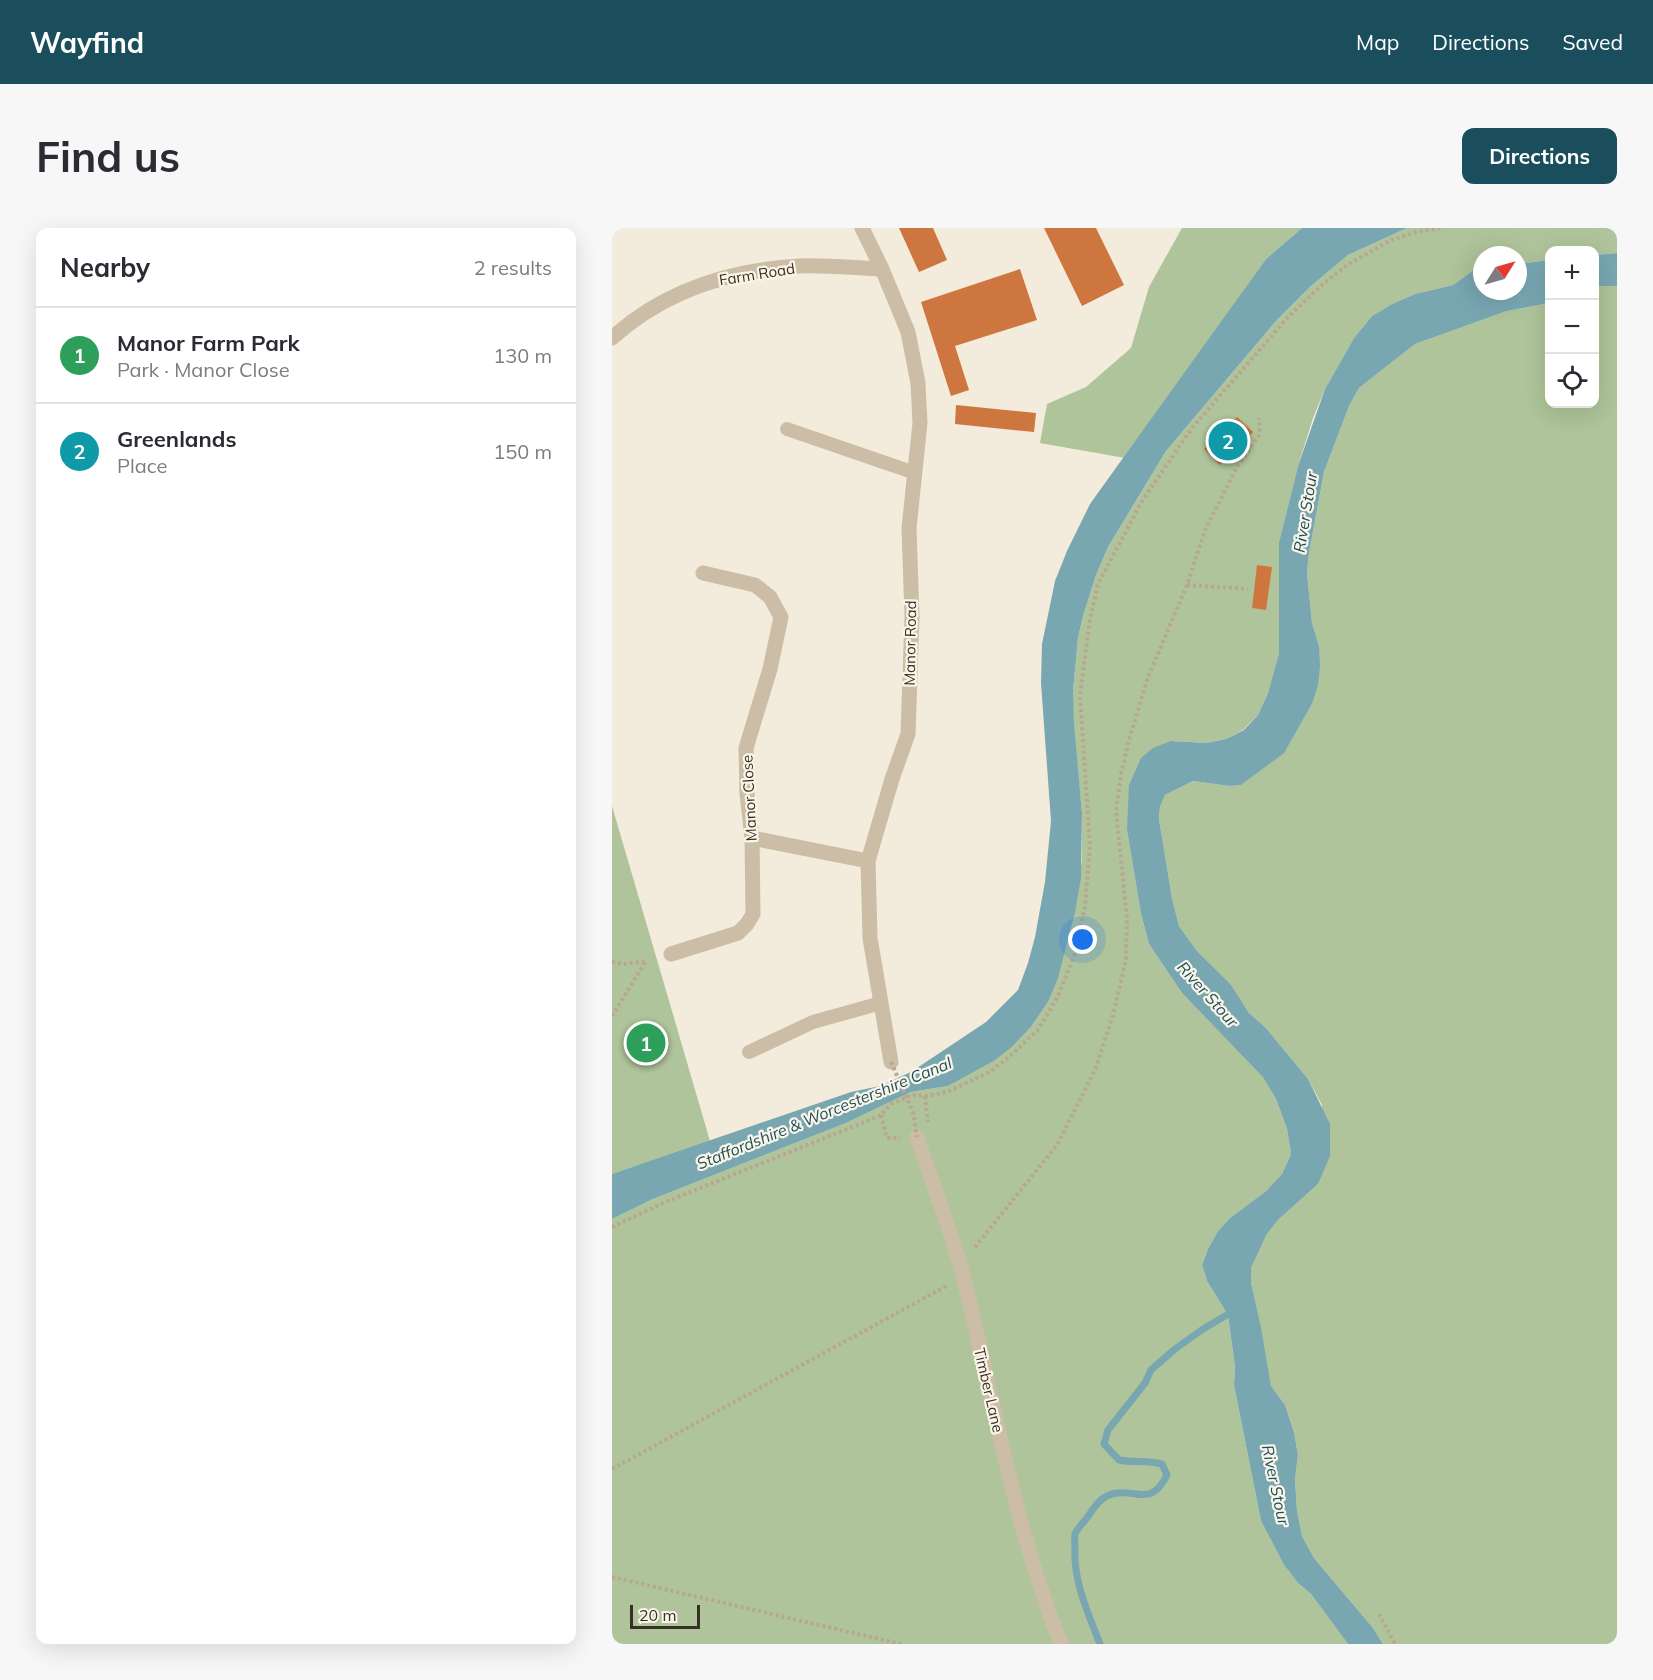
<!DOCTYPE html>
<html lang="en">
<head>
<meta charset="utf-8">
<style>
  :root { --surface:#fff; --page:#f7f7f7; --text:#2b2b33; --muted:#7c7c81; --line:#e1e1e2; --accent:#1a4e5c }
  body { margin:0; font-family:Mulish,sans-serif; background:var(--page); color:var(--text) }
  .controls { position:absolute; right:18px; top:18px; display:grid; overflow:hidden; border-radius:12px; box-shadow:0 6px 24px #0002 }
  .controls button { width:54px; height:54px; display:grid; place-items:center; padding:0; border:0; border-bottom:2px solid var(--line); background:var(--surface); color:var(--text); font:30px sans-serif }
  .compass { position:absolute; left:861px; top:18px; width:54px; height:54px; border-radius:50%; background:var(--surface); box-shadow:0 6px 24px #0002; rotate:53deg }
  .scale { position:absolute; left:18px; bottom:15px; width:70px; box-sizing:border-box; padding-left:6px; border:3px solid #382f27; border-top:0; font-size:16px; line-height:21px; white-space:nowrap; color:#382f27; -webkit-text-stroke:4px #fbf5e8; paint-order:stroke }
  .you { position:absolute; left:471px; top:712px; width:21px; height:21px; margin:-15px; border:4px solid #fff; border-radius:50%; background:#1a73e8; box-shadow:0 0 0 9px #1a73e833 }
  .badge { display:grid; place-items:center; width:39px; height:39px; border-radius:50%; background:var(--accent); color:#fff; font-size:20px; font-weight:700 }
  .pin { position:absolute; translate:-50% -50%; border:3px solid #fff; box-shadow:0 2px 6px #0006 }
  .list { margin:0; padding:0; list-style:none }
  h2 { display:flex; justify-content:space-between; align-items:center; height:78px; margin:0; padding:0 24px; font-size:26px }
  h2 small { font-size:20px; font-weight:400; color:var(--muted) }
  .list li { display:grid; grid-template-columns:39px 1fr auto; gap:18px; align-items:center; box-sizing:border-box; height:96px; padding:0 24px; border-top:2px solid var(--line) }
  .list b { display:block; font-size:22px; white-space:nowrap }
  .list p { margin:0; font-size:20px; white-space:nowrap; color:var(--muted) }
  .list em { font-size:20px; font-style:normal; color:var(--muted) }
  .icon { flex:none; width:33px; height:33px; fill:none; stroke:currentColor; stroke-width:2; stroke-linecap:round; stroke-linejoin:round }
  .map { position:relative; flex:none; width:1005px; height:1416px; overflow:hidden; border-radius:12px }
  header { display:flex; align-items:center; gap:36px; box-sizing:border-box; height:84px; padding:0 30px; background:var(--accent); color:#fff }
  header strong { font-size:28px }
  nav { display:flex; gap:33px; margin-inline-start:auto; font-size:21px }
  .intro { display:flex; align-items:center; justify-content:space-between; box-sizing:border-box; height:144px; padding:0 36px }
  h1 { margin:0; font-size:42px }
  .button { padding:15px 27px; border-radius:12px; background:var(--accent); color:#fff; font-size:21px; font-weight:700 }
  main { display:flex; gap:36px; padding:0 36px }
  aside { flex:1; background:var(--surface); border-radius:12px; box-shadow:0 6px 24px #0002 }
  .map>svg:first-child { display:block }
  .green { fill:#afc49a }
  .water { fill:#78a7b2 }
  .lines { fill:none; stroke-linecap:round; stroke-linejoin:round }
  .stream { stroke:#78a7b2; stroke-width:7 }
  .building { fill:#ce763f }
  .path { stroke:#b8a790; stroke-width:4; stroke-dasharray:3 3; stroke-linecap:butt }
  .lane { stroke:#ccbda6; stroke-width:14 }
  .street { stroke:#ccbda6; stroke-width:15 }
  .path-bridge { stroke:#b8a790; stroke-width:4; stroke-dasharray:3 3; stroke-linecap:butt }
  .labels { text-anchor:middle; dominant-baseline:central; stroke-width:4.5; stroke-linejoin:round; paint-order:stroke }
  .street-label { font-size:15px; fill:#382f27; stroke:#fbf5e8 }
  .water-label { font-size:16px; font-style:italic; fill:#1a4e5c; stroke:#fbf5e8 }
</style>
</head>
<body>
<header>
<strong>Wayfind</strong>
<nav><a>Map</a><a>Directions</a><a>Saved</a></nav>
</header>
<div class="intro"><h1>Find us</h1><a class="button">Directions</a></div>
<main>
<aside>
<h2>Nearby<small>2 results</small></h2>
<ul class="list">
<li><span class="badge" style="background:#2e9e5b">1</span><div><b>Manor Farm Park</b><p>Park · Manor Close</p></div><em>130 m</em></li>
<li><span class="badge" style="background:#0f9aa8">2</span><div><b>Greenlands</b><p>Place</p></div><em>150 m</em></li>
</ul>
</aside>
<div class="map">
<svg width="1005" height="1416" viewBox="0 0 1005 1416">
  <rect width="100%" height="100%" fill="#f3ebdb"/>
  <g class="green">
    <polygon points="570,0 690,0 654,31 513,230 428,215 435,176 474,159 519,120 537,59"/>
    <polygon points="795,0 1005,0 1005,25 983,27 982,22 938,22 937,32 906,36 906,27 870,27 870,40 863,41 841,57 803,66 780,76 760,88 742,110 713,161 701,190 686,238 667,314 667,425 656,465 646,487 631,502 614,511 594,515 559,513 515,602 529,686 537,716 570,765 651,848 664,871 675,901 679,926 670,946 654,963 618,990 606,1003 596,1021 590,1037 595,1053 616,1087 623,1139 622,1157 649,1293 672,1337 686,1355 699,1366 736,1416 0,1416 0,991 41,971 234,895 299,864 336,858 401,818 419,799 436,774 470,633 470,585 461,496 461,463 466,410 471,388 484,347 496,319 554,223 664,93 699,58 736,27"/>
    <polygon points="996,57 1005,58 1005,1416 771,1416 761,1400 702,1330 690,1308 685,1283 683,1251 686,1227 682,1204 673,1177 659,1158 639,1055 639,1040 655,1006 666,992 706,956 710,877 696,851 681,833 653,799 637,785 619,758 585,723 567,698 560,670 547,591 548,579 553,567 581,553 619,558 629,557 672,524 700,476 707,418 700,395 695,345 697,325 712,244 737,178 747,160 803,116 895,83 937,75 938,176 982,176 983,58"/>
    <polygon points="0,578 98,913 0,946"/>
  </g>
  <g class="water">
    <polygon points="690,0 795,0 736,27 699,58 664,93 554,223 496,319 484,347 471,388 466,410 461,463 462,496 470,585 469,650 463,684 446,750 436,774 419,799 401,818 383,832 336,858 299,864 234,895 41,971 0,991 0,946 239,864 268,858 299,844 374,794 406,762 416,735 423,709 433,654 439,593 429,455 430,416 443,353 455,323 478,276 654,31"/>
    <polygon points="1005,25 1005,58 983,58 983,27"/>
    <polygon points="937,32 937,75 895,83 803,116 747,160 737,178 712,244 697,325 695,345 700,395 707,418 708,438 706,457 700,476 672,525 629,557 618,558 581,553 553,567 548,579 547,591 560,670 567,698 585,723 619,757 637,785 653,799 696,851 718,896 718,928 706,956 666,992 655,1006 639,1040 639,1055 649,1100 659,1158 673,1177 682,1204 686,1227 683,1251 685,1283 690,1308 702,1330 761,1400 771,1416 736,1416 699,1366 686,1355 672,1337 649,1293 622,1157 623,1139 616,1087 595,1053 590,1037 596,1021 606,1003 618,990 654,963 670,946 679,926 675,901 664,871 651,849 570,765 537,716 529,686 515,602 517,557 529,530 541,520 559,513 594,515 614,511 632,502 646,487 656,465 667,425 667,314 686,238 713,161 742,110 760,88 780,76 803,66 841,57 863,41 870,40 870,63 906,63 906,36"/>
  </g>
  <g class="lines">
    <path class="stream" d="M488 1416C476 1385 461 1353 463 1319 463 1315 462 1309 463 1306 466 1299 473 1293 477 1287 483 1278 489 1269 500 1266 524 1259 538 1281 555 1247L550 1236C535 1232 522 1235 507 1232L492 1216 496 1202 533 1155 539 1142 563 1121 591 1101 623 1082"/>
  </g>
  <g class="building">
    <polygon points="287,0 321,0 335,32 307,44"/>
    <polygon points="432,0 484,0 512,57 470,78"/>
    <polygon points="408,41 425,92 343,118 357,162 339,168 309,74"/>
    <polygon points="344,177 424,185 422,204 343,196"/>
    <polygon points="625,189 641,204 608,237 592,221"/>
    <polygon points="645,337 660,339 654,382 640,380"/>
  </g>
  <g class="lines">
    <g class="path">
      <polyline points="575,357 636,361"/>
      <polyline points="0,734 12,736 35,733"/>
      <polyline points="0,788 34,733"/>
      <polyline points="313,868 316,894"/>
      <polyline points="269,887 275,910 288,910"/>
      <polyline points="0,999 51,975 245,897 269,887 279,876 300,867 313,868 335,864 378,844 397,829 425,803 445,770 463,726 473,678 478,618 468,467 478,391 486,356 530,273 580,200 676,89 712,55 737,36 779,12 804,4 830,0"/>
      <polyline points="363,1019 445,917 483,842 501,787 514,732 515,691 504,582 509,546 517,512 536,449 575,357 593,302 625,239 648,206 647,190"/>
      <polyline points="0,1241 336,1057"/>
      <polyline points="0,1349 289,1416"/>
      <polyline points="767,1386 783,1416"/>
    </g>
    <g class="lane">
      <polyline points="175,201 303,245"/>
      <polyline points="137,824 201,794 269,775"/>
    </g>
    <g class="street">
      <polyline points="250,0 270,41 296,104 306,155 308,195 297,300 300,389 296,506 280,551 256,633 258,710 279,834"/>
      <path d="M0 110C53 62 118 42 188 38 215 37 243 40 270 41"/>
      <polyline points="140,610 256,633"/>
      <polyline points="59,726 126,705 135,696 141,686 140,610 135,566 134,520 158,441 169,389 158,369 143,357 91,345"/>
      <path d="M305 909C320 956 340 1003 352 1051 382 1173 402 1299 449 1416"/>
    </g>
    <polyline class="path-bridge" points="279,834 301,884 305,909"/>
  </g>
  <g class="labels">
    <g class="street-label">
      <text transform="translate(145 46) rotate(-9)">Farm Road</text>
      <text transform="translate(298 415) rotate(-89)">Manor Road</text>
      <text transform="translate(137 570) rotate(-93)">Manor Close</text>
      <text transform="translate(377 1162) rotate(77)">Timber Lane</text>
    </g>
    <g class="water-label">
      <text transform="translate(693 284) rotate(-81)">River Stour</text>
      <text transform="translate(596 766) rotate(48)">River Stour</text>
      <text transform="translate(212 885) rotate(-22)">Staffordshire &amp; Worcestershire Canal</text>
      <text transform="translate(664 1257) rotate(78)">River Stour</text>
    </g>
  </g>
</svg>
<div class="controls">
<button>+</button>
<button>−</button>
<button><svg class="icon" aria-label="locate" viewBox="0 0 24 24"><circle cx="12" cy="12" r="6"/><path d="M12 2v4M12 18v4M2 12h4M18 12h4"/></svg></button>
</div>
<svg class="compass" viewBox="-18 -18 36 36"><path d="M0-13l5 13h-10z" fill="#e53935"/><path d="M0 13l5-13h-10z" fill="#7c7c81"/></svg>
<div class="scale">20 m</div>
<div class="you"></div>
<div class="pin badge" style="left:34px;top:815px;background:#2e9e5b">1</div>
<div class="pin badge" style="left:616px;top:213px;background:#0f9aa8">2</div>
</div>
</main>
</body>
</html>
